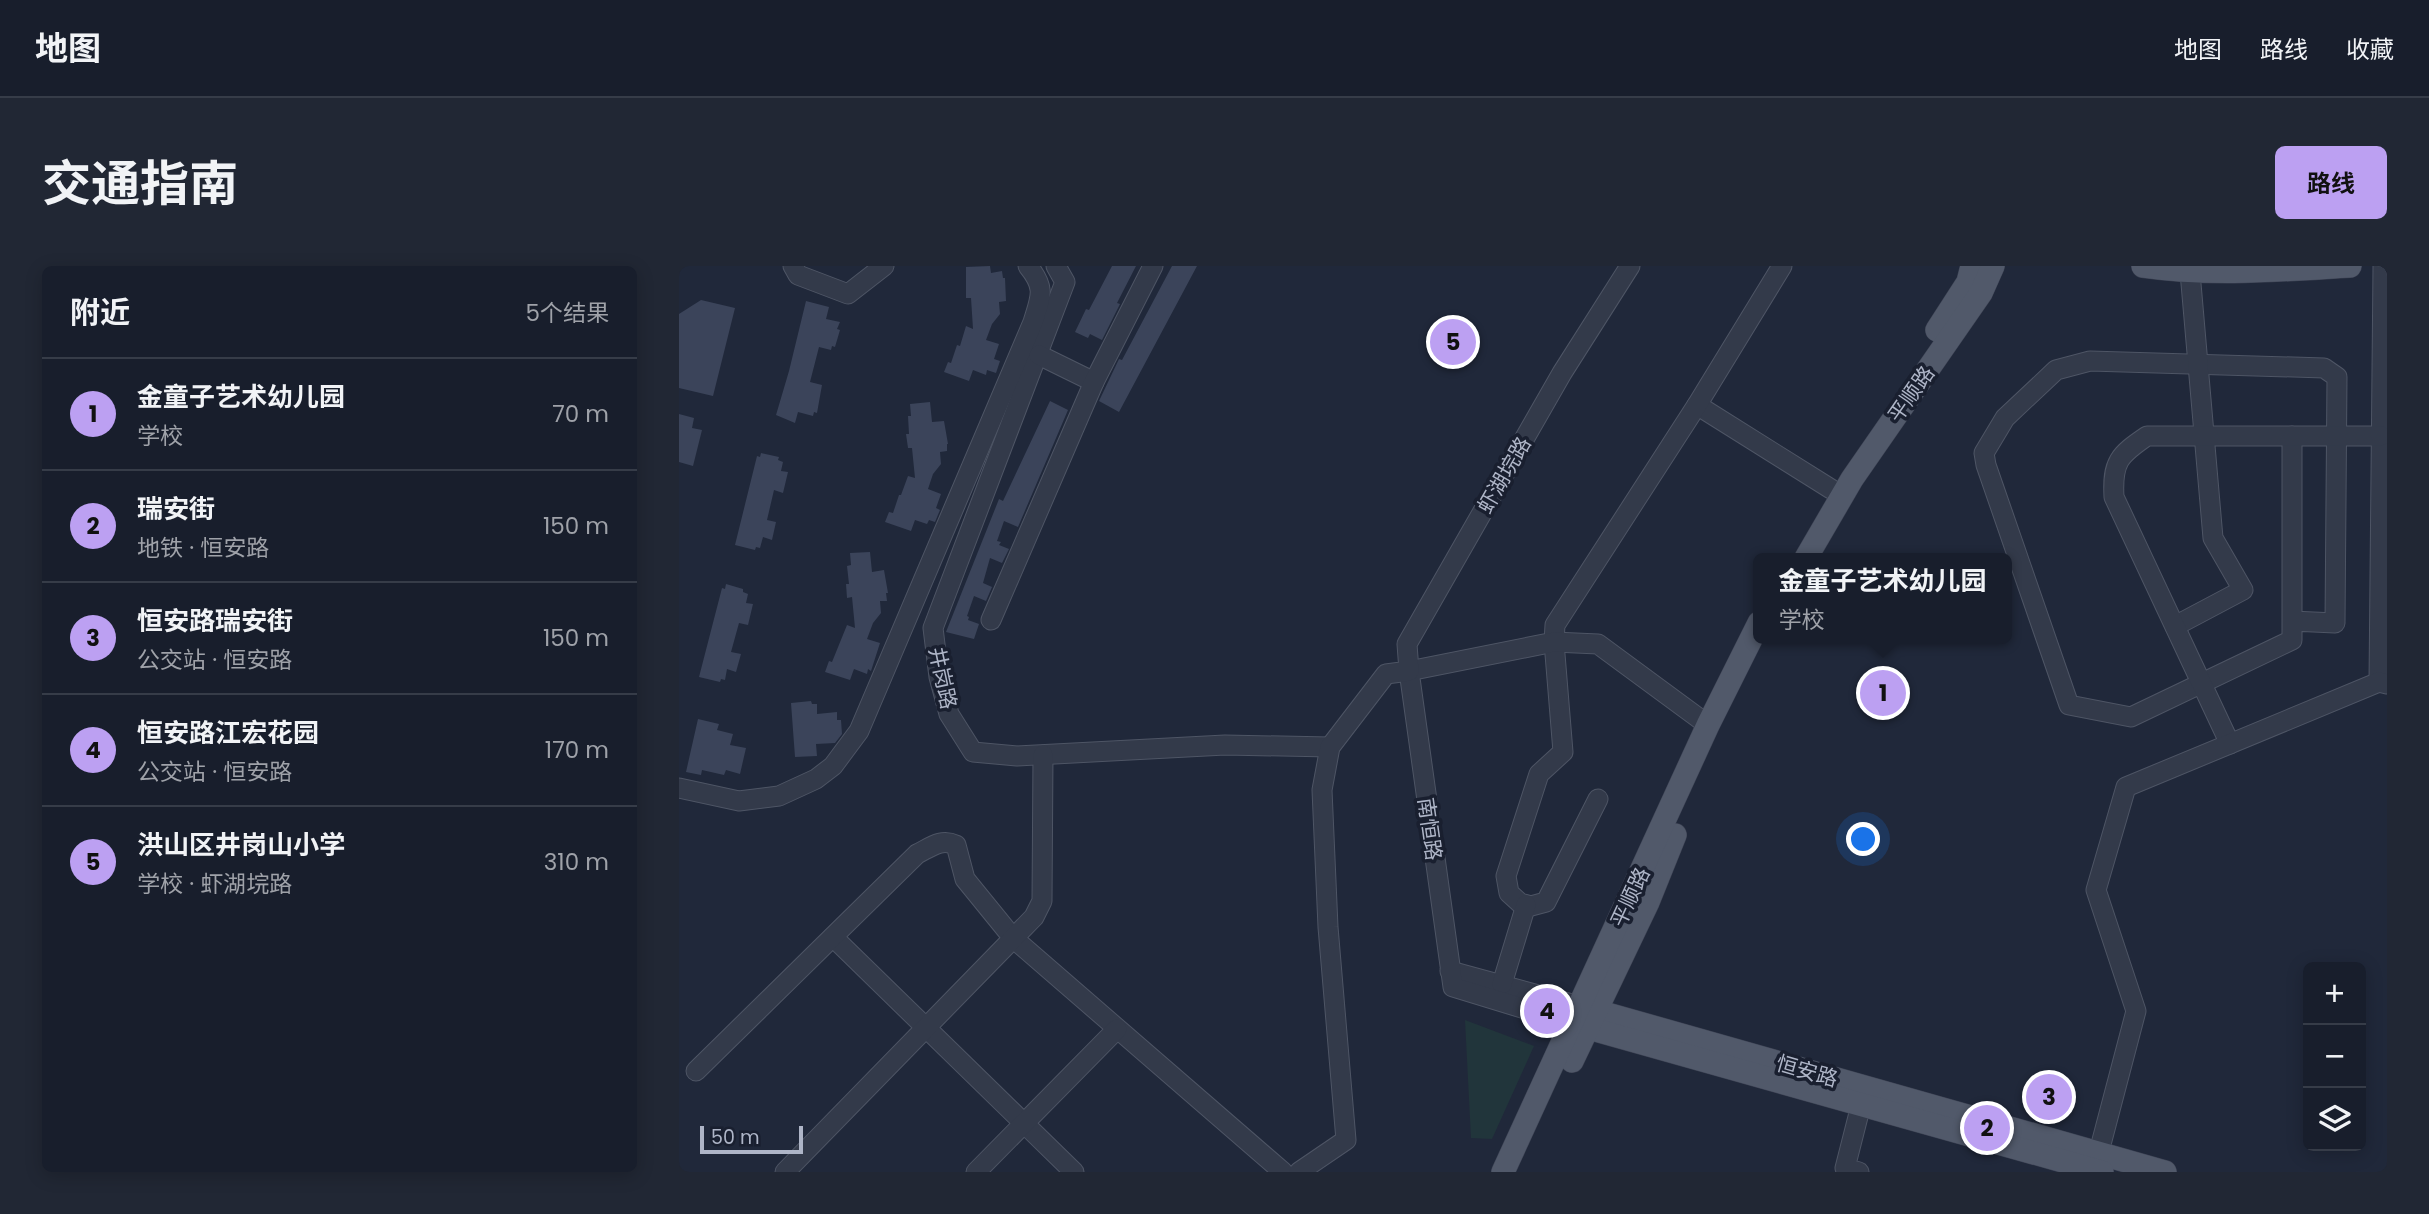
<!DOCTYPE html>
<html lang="zh">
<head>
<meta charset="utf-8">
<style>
  :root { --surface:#181e2c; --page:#212734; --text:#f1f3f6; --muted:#9fa2a9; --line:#363c48; --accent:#bca0f2 }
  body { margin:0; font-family:Poppins,"Noto Sans SC",sans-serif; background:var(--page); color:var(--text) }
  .controls { position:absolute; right:21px; bottom:21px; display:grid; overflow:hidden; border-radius:10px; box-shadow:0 4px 18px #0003 }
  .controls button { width:63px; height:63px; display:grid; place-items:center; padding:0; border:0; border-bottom:2px solid var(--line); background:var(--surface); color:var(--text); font:35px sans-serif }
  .scale { position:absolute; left:21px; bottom:18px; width:103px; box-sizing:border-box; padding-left:7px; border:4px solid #aeb5c7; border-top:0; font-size:19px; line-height:24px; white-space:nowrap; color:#aeb5c7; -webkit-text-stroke:5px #191f2f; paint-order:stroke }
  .you { position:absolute; left:1185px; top:574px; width:24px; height:24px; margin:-18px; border:5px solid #fff; border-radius:50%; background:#1a73e8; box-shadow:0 0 0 10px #1a73e833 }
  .badge { display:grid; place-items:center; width:46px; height:46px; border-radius:50%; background:var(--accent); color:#111; font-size:23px; font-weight:700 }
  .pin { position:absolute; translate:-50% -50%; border:4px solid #fff; box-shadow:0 2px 7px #0006 }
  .popup { position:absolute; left:1074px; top:287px; width:259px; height:91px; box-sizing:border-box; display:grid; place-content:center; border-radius:10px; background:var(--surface); filter:drop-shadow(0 2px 5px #0005); font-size:23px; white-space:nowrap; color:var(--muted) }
  .popup b { font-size:26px; color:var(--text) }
  .popup::after { content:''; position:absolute; left:50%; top:100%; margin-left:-14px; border:14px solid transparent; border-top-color:var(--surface) }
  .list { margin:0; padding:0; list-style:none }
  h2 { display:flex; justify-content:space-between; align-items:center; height:91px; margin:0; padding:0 28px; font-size:30px }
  h2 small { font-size:23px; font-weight:400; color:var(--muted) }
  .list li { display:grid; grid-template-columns:46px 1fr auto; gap:21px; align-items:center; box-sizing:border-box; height:112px; padding:0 28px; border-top:2px solid var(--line) }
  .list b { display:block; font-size:26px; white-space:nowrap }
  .list p { margin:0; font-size:23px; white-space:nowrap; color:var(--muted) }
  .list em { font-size:23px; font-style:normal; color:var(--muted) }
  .icon { flex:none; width:38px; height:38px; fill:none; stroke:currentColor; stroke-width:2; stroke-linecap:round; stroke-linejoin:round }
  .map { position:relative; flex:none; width:1708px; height:906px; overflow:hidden; border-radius:10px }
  header { display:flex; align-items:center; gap:42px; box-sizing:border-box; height:98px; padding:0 35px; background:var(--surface); border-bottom:2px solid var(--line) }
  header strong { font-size:33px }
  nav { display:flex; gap:38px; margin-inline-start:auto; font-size:24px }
  .intro { display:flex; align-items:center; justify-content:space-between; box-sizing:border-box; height:168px; padding:0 42px }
  h1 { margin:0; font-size:49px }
  .button { padding:18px 32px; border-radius:10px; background:var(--accent); color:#111; font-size:24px; font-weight:700 }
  main { display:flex; gap:42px; padding:0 42px }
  aside { flex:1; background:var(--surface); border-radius:10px; box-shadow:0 4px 18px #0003 }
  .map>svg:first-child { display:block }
  .green { fill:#21353b }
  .building { fill:#3b445a }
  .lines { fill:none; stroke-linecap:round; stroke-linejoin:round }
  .minor-casing { stroke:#4e5565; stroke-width:21 }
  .major-casing { stroke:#3d4354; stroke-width:24 }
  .minor { stroke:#333a4a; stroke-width:19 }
  .major { stroke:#51596a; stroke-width:23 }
  .labels { text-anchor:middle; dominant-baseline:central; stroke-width:7; stroke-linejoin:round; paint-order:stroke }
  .street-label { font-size:21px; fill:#aeb5c7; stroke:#191f2f }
</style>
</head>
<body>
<header>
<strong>地图</strong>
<nav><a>地图</a><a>路线</a><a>收藏</a></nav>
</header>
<div class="intro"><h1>交通指南</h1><a class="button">路线</a></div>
<main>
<aside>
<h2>附近<small>5个结果</small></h2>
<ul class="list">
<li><span class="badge">1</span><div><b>金童子艺术幼儿园</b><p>学校</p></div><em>70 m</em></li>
<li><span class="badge">2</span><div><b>瑞安街</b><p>地铁 · 恒安路</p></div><em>150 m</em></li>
<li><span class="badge">3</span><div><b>恒安路瑞安街</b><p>公交站 · 恒安路</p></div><em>150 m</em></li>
<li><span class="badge">4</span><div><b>恒安路江宏花园</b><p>公交站 · 恒安路</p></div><em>170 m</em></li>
<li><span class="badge">5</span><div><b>洪山区井岗山小学</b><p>学校 · 虾湖垸路</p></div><em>310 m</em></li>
</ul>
</aside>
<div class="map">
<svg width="1708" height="906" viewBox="0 0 1708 906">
  <rect width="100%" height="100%" fill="#20283a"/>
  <polygon class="green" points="786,754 855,780 813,873 792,872"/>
  <g class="building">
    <polygon points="311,0 312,7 323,5 324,12 326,12 327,35 320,36 321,48 313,58 307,74 320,78 315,93 321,95 317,107 308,104 307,109 294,104 290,115 265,106 269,96 272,97 278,79 281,80 287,60 294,63 292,32 287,32 287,1"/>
    <polygon points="433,0 457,0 438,37 441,38 423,74 411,68 409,72 396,66 407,43 410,44"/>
    <polygon points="493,0 518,0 440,146 420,135 440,93 443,94"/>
    <polygon points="22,34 56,42 34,130 0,122 0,48"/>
    <polygon points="127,35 150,41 147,53 161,56 158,63 161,64 156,81 153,80 152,84 140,81 131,116 143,119 138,147 135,146 134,150 119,146 116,157 97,149 110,105"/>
    <polygon points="371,135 389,144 339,261 325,255 318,275 322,276 320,279 330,283 323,297 311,292 304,317 313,321 307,335 295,330 288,350 290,351 289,354 300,358 295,373 267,366 320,233 324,235"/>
    <polygon points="251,136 253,156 265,155 269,178 268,178 268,185 261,186 262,198 254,208 249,223 262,228 257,242 261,244 256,256 250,254 248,258 236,254 232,265 206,256 210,246 214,247 220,229 222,229 229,210 236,212 233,182 229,182 227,168 230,168 229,150 232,150 231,138"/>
    <polygon points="0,148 15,152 13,162 23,164 14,200 0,196"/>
    <polygon points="82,187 100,191 99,194 104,196 102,205 109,206 104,227 95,224 88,254 97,256 93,274 84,271 81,282 77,281 76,284 56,279 78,190 81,191"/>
    <polygon points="191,286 193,306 205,304 209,327 207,327 208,335 201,335 202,347 194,357 188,373 201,377 192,405 189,403 188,408 175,403 171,414 146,406 150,395 153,396 168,359 176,362 173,331 168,332 167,318 170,318 168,300 172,299 171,287"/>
    <polygon points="47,318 64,323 64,326 69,328 67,337 74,338 69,359 60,357 52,386 62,388 57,406 48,403 46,414 42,413 41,416 20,411 43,322 46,323"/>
    <polygon points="132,435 133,438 138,438 138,448 158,446 158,454 162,454 163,468 156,477 137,478 138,490 116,491 112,437"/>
    <polygon points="19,453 40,458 38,464 54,468 51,479 67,482 61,508 47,504 45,509 23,504 22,509 7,506"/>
  </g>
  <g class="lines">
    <defs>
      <g id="minor">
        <polyline points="114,0 119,9 169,28 205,0"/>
        <polyline points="377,0 386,16 254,362 260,411 270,448 294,486 338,490 546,479 651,481"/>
        <polyline points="360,89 415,116"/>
        <polyline points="1018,139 1152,223"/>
        <polyline points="312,354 415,116 474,0"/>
        <polyline points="1613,355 1656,357 1658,111 1645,102 1411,95 1377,104 1326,152 1305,187 1307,199 1390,439 1452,451 1613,374 1613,170"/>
        <polyline points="1496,360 1564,324 1534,272 1511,6"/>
        <polyline points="1700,416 1704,0"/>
        <path d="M1551 478 1435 231C1433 196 1440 189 1468 170H1702"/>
        <path d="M0 522 60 535 100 530 137 513 154 500 180 465 354 56C362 30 367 22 349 0"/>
        <polyline points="919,533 867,636 852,640 841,637 830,627 827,610 860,508 884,486 875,376 876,359 1018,139 1103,0"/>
        <polyline points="154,671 395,906"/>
        <polyline points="771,705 900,740"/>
        <polyline points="823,718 847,639"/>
        <polyline points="892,757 774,721 730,405 875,376 919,378 1029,459"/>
        <path d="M17 805 238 588C252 581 262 572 277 579L286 613 334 672 604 906"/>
        <polyline points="1416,901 1457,745 1417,624 1447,521 1700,416 1708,418"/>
        <polyline points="106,906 355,651 363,635 364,489"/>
        <polyline points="297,906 438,763"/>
        <polyline points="620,906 667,874 649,661 643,524 651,481 707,408 730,405 728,378 883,107 951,0"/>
        <polyline points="1180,906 1166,902 1182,839"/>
      </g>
      <g id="major">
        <path d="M1464 0C1533 10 1601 4 1671 0"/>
        <polyline points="1258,64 1289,16 1293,0"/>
        <polyline points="1127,292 1173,213 1302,27 1314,0"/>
        <polyline points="900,740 1486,906"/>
        <polyline points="895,758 1423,906"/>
        <polyline points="893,795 969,636 996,569"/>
        <polyline points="824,906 1029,459 1080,357"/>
      </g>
    </defs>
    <use href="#minor" class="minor-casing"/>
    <use href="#major" class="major-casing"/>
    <use href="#minor" class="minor"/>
    <use href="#major" class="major"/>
  </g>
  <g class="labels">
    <g class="street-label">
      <text transform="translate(1232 128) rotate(-55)">平顺路</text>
      <text transform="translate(825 209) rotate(-60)">虾湖垸路</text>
      <text transform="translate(264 412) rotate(78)">井岗路</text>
      <text transform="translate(751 563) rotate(82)">南恒路</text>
      <text transform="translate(951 631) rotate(-65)">平顺路</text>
      <text transform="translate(1128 805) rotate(16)">恒安路</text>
    </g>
  </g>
</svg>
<div class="controls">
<button>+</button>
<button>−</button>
<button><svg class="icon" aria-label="layers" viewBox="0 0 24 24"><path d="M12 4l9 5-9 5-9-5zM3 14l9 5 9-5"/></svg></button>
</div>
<div class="scale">50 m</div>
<div class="you"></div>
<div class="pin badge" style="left:1204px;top:427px">1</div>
<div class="popup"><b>金童子艺术幼儿园</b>学校</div>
<div class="pin badge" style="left:1308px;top:862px">2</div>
<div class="pin badge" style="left:1370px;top:831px">3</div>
<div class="pin badge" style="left:868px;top:745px">4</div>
<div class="pin badge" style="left:774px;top:76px">5</div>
</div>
</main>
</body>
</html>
